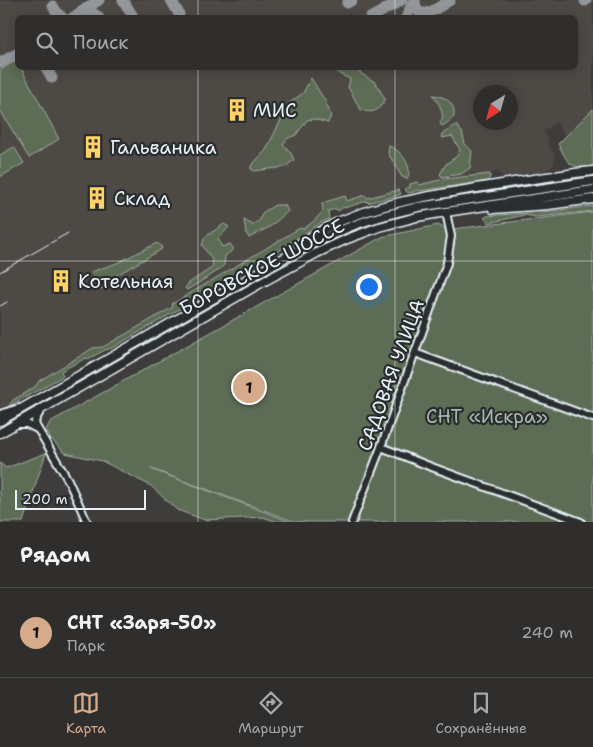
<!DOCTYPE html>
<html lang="ru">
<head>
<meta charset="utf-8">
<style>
  :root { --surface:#2f2e2c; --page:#3b3a38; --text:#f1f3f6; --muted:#a7a8a9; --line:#4a4a48; --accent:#d6ab8b }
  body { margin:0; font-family:"Shantell Sans",sans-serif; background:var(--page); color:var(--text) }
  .compass { position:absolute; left:473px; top:85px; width:45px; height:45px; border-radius:50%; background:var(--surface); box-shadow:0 2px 12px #0003; rotate:217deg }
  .scale { position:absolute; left:15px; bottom:12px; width:131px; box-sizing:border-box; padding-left:5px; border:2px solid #e8f1f8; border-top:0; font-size:14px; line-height:18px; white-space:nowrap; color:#e8f1f8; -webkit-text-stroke:4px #2a2d2e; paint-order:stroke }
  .you { position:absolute; left:368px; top:286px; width:18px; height:18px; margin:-12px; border:4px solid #fff; border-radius:50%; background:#1a73e8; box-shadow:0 0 0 8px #1a73e833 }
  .badge { display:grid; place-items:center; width:32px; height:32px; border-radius:50%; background:var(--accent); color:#111; font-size:16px; font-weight:700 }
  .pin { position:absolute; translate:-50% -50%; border:2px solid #fff; box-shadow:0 1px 5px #0006 }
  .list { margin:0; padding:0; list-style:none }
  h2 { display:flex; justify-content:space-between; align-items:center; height:65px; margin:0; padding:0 20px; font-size:21px }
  h2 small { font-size:16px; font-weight:400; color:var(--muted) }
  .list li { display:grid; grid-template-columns:32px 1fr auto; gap:15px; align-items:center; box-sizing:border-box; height:90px; padding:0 20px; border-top:1px solid var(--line) }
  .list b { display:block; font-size:19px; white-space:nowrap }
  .list p { margin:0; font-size:16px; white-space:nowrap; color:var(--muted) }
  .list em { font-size:16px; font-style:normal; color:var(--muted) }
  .icon { flex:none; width:28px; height:28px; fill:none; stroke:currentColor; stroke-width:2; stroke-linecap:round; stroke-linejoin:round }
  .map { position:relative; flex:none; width:593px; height:522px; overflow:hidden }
  .search { position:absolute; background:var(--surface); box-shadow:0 2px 12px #0003; left:15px; right:15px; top:15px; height:55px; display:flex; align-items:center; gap:12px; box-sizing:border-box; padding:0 18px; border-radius:8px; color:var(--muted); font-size:19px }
  .sheet { height:155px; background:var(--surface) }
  nav { display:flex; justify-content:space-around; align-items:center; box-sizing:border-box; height:70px; border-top:1px solid var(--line); background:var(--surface); font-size:14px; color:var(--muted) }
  nav a { display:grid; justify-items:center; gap:2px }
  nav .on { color:var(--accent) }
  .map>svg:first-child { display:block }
  .built { fill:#4e4844; fill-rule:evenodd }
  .green { fill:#5d6c54; stroke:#a2aea6 }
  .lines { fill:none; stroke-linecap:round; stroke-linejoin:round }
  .taxiway { stroke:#94979a; stroke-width:11 }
  .minor-casing { stroke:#e8f1f8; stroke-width:10 }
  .major-casing { stroke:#e8f1f8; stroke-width:11 }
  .minor { stroke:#2a2d2e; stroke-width:6 }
  .major { stroke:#2a2d2e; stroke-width:8 }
  .rail { stroke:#e8f1f8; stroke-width:1 }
  .grid { fill:none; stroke:#e8f1f8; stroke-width:1; stroke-opacity:0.55 }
  .labels { text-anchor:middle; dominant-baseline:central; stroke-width:4.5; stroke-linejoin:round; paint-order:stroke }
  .poi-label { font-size:19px; fill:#e8f1f8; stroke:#2a2d2e; text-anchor:start }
  .street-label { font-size:19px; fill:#e8f1f8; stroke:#2a2d2e }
  .park-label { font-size:19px; fill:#a9b5ae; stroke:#2a2d2e }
</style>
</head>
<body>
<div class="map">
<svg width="593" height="522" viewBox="0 0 593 522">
  <rect width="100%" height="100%" fill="#3f3d3b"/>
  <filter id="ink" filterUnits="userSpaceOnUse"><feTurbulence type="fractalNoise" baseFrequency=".02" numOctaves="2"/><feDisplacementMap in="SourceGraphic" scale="10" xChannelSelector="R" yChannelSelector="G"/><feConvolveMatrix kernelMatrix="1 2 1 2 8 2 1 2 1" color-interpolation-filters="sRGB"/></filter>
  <g filter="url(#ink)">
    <path class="built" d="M0 0H593V109L565 137 557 122 544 131 549 142 547 143 555 156 554 164 550 169 548 170 505 177 502 176 498 171 485 175 419 185 418 182 406 188 367 198 365 195 347 201 345 197 322 205 323 211 314 221 303 229 300 228 204 284 173 304V307L103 347 93 348 39 381 35 387 13 400 8 407H0ZM18 18H576V68H18ZM480 92H510V122H480Z"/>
    <g class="green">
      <polygon points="17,60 18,68 21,68 59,139 29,158 0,110 0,70"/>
      <path d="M334 68H360V73L375 82 385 99C379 111 374 114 361 110L348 87 350 79 339 74Z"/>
      <polygon points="311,78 325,101 331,115 328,123 314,119 307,120 296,135 288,138 283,144 291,153 294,160 285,167 254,171 251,169 251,166 266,150 285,112 288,104 303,93"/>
      <path d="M433 95C446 96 456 104 454 117L447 123 442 126 440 124C446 114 439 104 433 95Z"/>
      <path d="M593 109V166C568 169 569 164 558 144Z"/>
      <polygon points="456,125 462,132 465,144 472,151 470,168 461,174 442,177 440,174 446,164 457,156 460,150 452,136 442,138 441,135"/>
      <path d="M389 146C401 150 414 167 407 179L402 177 388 153Z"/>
      <polygon points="14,147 24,163 0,177 0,155"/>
      <polygon points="490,174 490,178 487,181 419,191 418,190 414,191 414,192 408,193 405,190 406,188 410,187 410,184 418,182 419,185 444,179"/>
      <path d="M399 190 401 194C390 199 379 199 368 203L367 201 345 208 344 207 338 211 337 209 328 211 329 219 320 223 276 253 112 348 105 350 88 359 86 358 61 371 63 376 8 407 13 400 35 387 39 381 93 348 103 347 173 307 172 304 300 228 303 229 314 221 323 211 322 203 345 196 347 201 365 195 367 198Z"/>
      <polygon points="275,205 285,205 288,211 271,226 249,238 246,233 244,220 253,225 260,220 262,213"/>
      <polygon points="593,206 593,211 536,217 524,215 489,223 484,218 487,216 553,211"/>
      <polygon points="593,212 593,522 296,522 151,469 291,522 277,522 263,517 205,520 177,510 151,486 102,461 65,453 50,438 46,430 50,422 382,237 438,225 453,233 453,229"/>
      <polygon points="224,224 229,227 218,239 222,247 230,244 234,249 225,256 224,265 219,270 187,290 185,288 189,283 213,267 212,260 202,245 205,237"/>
      <polygon points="157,243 161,246 162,249 110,279 107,285 102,289 96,284 91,272 117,263"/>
      <polygon points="46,453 23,522 0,522 0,463 6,468"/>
    </g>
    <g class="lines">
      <g class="taxiway">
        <polyline points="123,0 134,18"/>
        <polyline points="171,0 179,14"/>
        <path d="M415 0C416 26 439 7 450 0"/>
        <polyline points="585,1 586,0"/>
        <polyline points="347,3 352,0"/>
        <polyline points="53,6 57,13 63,18"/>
        <path d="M81 12C88 10 94 12 99 18"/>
        <polyline points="72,18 99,0"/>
        <polyline points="370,18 402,0"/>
        <polyline points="406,18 414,0"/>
        <polyline points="0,63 18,53"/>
        <polyline points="46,68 52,78"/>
      </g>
      <defs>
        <g id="minor">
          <polyline points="415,353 593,418"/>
          <polyline points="41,410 35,421 36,426 68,480 87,522"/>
          <polyline points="0,414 19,408"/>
          <polyline points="17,424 27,424 37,429"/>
          <polyline points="381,447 429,466 581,522"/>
          <polyline points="352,522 381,447 447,263 451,236 446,212"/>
        </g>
        <g id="major">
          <polyline points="493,209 548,205 593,199"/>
          <path d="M298 245C311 237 324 228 338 222 384 202 434 195 483 187 520 181 556 175 593 171"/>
          <path d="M0 421 284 258C305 247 325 237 347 228 370 218 394 213 418 207L593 181"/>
          <polyline points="0,433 261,283 317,253 347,239 379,227 417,217 446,212 593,190"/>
        </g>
      </defs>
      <use href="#minor" class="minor-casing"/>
      <use href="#major" class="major-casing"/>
      <use href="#minor" class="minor"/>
      <use href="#major" class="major"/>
      <g class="rail">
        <polyline points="0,272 68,233"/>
        <polyline points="0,306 7,302"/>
      </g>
    </g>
  </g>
  <path class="grid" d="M198 0V18M395 0V18M198 68V522M395 68V522M0 261H593"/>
  <defs>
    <symbol id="building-bare" viewBox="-9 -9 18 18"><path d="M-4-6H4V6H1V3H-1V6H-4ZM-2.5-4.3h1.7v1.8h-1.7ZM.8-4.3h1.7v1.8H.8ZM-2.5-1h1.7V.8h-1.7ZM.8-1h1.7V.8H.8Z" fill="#ffd166" stroke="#2a2d2e" stroke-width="2.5" paint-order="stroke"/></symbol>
  </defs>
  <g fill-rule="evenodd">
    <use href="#building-bare" x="221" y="94" width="32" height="32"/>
    <use href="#building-bare" x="77" y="131" width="32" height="32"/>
    <use href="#building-bare" x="81" y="182" width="32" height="32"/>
    <use href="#building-bare" x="45" y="265" width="32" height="32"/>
  </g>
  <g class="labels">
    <g class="poi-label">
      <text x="253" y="110">МИС</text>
      <text x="110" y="147">Гальваника</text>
      <text x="114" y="198">Склад</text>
      <text x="78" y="281">Котельная</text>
    </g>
    <g class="street-label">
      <text transform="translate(262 267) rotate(-28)">БОРОВСКОЕ ШОССЕ</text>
      <text transform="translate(391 375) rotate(-70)">САДОВАЯ УЛИЦА</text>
    </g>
    <g class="park-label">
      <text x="487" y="416">СНТ «Искра»</text>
    </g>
  </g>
</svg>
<svg class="compass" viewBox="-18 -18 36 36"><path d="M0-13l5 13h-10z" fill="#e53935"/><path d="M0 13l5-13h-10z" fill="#a7a8a9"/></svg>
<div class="scale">200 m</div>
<div class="you"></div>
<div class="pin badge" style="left:249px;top:387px">1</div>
<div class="search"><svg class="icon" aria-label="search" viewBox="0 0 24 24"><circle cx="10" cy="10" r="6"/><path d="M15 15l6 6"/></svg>Поиск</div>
</div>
<section class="sheet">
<h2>Рядом<small></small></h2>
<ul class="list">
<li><span class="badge">1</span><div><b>СНТ «Заря-50»</b><p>Парк</p></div><em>240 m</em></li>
</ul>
</section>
<nav>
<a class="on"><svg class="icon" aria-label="map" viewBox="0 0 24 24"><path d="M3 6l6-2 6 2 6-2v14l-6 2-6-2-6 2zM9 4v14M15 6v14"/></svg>Карта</a>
<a><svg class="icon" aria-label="directions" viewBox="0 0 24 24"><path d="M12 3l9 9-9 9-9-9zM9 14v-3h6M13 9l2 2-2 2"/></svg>Маршрут</a>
<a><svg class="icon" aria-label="saved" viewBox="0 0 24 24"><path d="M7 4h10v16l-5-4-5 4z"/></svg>Сохранённые</a>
</nav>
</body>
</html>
